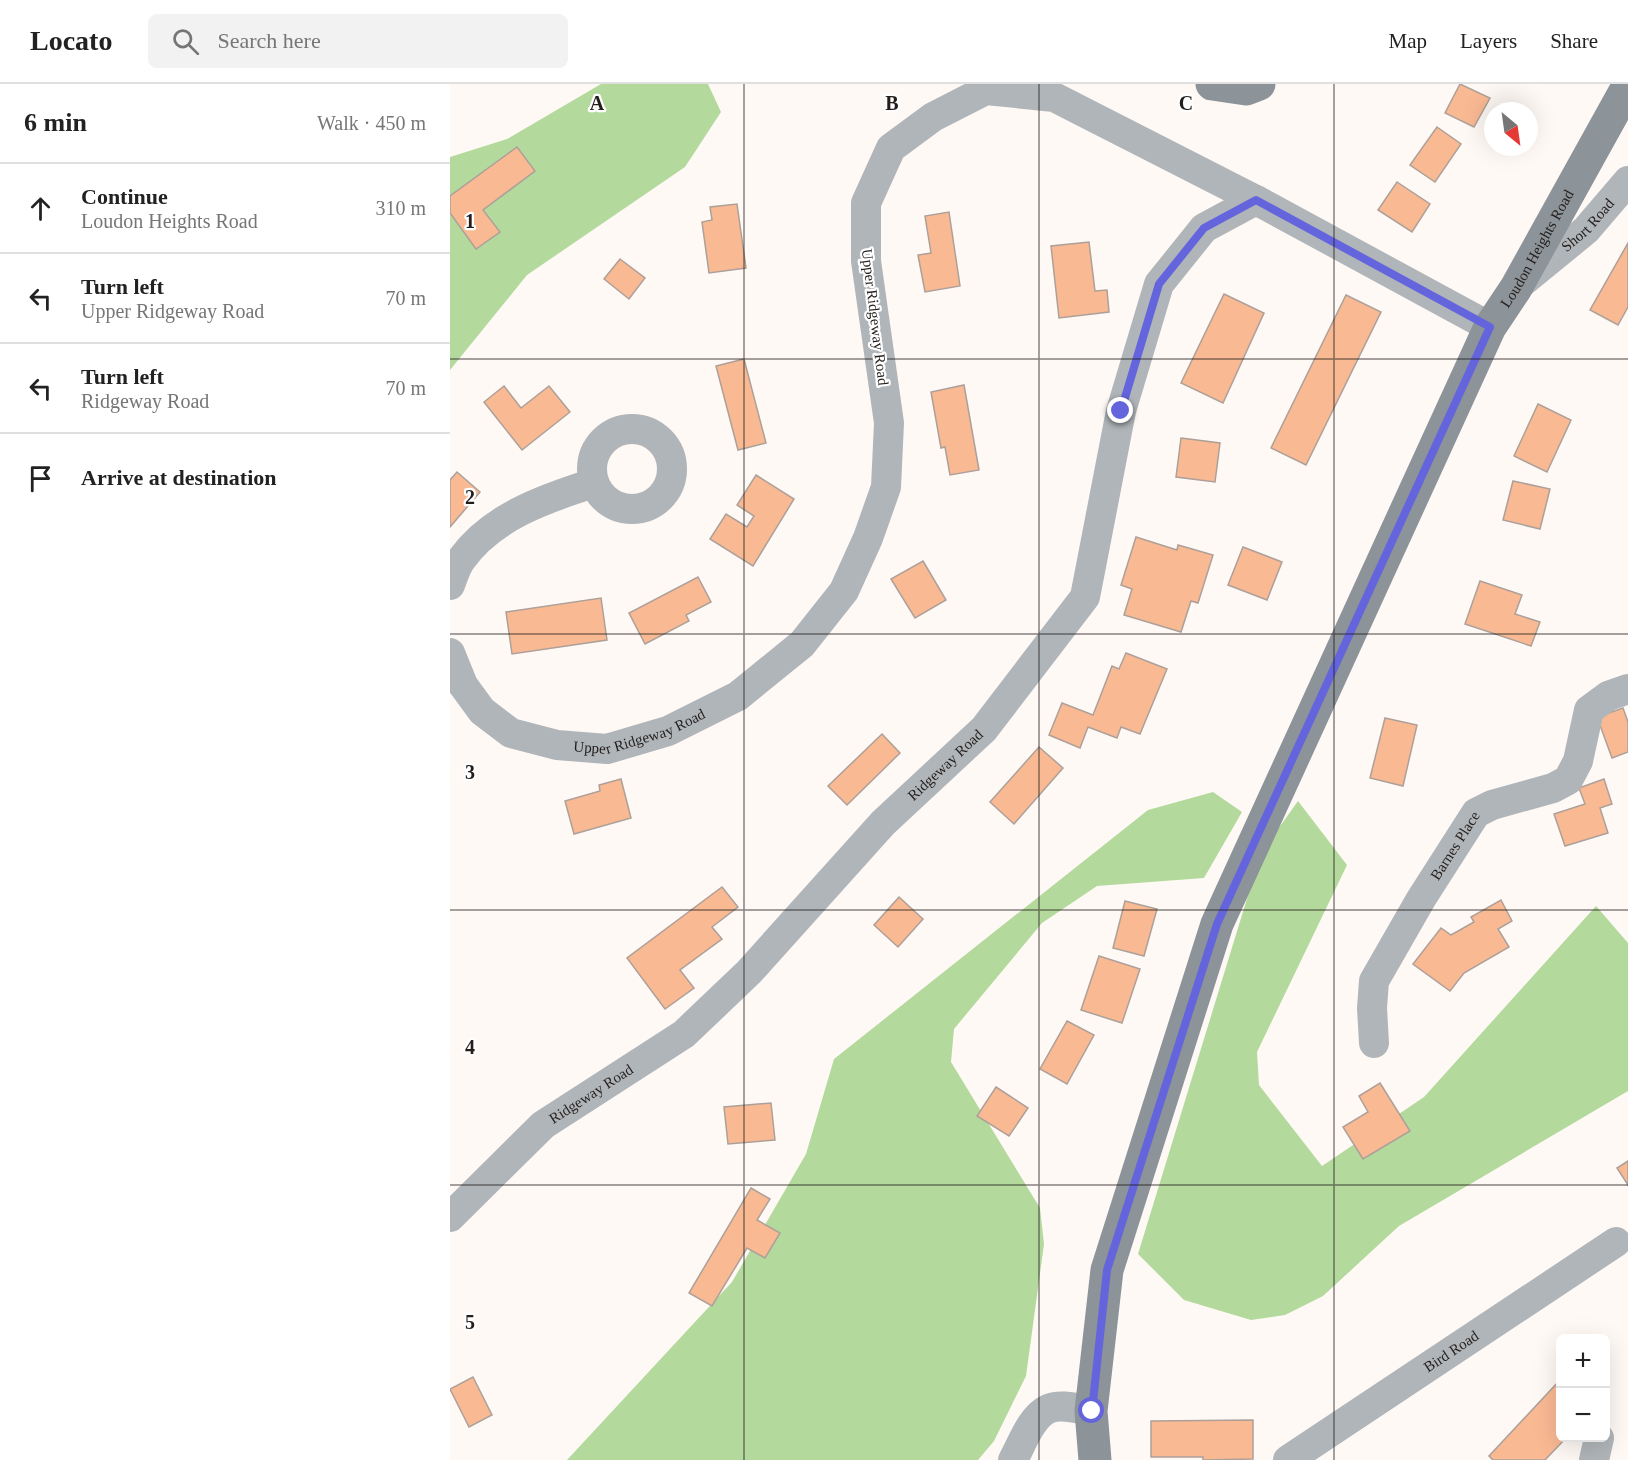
<!DOCTYPE html>
<html lang="en">
<head>
<meta charset="utf-8">
<style>
  :root { --surface:#fff; --page:#f2f2f2; --text:#222; --muted:#767676; --line:#e0e0e0 }
  body { margin:0; font-family:"Times New Roman",serif; background:var(--page); color:var(--text) }
  .controls { position:absolute; right:18px; bottom:18px; display:grid; overflow:hidden; border-radius:9px; box-shadow:0 6px 24px #0002 }
  .controls button { width:54px; height:54px; display:grid; place-items:center; padding:0; border:0; border-bottom:2px solid var(--line); background:var(--surface); color:var(--text); font:30px sans-serif }
  .compass { position:absolute; left:1034px; top:18px; width:54px; height:54px; border-radius:50%; background:var(--surface); box-shadow:0 6px 24px #0002; rotate:151deg }
  .stop { position:absolute; width:18px; height:18px; margin:-14px; border:4px solid #6465dd; border-radius:50%; background:#fff }
  .stop.end { background:#6465dd; border-color:#fff; box-shadow:0 2px 6px #0008 }
  .list { margin:0; padding:0; list-style:none }
  h2 { display:flex; justify-content:space-between; align-items:center; height:78px; margin:0; padding:0 24px; font-size:26px }
  h2 small { font-size:20px; font-weight:400; color:var(--muted) }
  .list li { display:grid; grid-template-columns:39px 1fr auto; gap:18px; align-items:center; box-sizing:border-box; height:90px; padding:0 24px; border-top:2px solid var(--line) }
  .list b { display:block; font-size:22px; white-space:nowrap }
  .list p { margin:0; font-size:20px; white-space:nowrap; color:var(--muted) }
  .list em { font-size:20px; font-style:normal; color:var(--muted) }
  .icon { flex:none; width:33px; height:33px; fill:none; stroke:currentColor; stroke-width:2; stroke-linecap:round; stroke-linejoin:round }
  .map { position:relative; flex:none; width:1178px; height:1376px; overflow:hidden }
  header { display:flex; align-items:center; gap:36px; box-sizing:border-box; height:84px; padding:0 30px; background:var(--surface); border-bottom:2px solid var(--line) }
  header strong { font-size:28px }
  nav { display:flex; gap:33px; margin-inline-start:auto; font-size:21px }
  .search { width:420px; height:54px; background:var(--page); display:flex; align-items:center; gap:15px; box-sizing:border-box; padding:0 21px; border-radius:9px; color:var(--muted); font-size:22px }
  main { display:flex }
  aside { flex:1; background:var(--surface) }
  .map>svg:first-child { display:block }
  .forest { fill:#b4d99c }
  .building { fill:#f9b993; stroke:#ada099; stroke-width:1.5 }
  .lines { fill:none; stroke-linecap:round; stroke-linejoin:round }
  .street { stroke:#b0b5b9; stroke-width:30 }
  .secondary { stroke:#8c9399; stroke-width:33 }
  .route { stroke:#6465dd; stroke-width:8 }
  .grid { fill:none; stroke:#231e1c; stroke-width:1.5; stroke-opacity:0.55 }
  .labels { text-anchor:middle; dominant-baseline:central; stroke-width:4.5; stroke-linejoin:round; paint-order:stroke }
  .street-label { font-size:15px; fill:#231e1c; stroke:#fff }
  .grid-label { font-size:20px; text-anchor:middle; font-weight:bold; fill:#231e1c; stroke:#fff; stroke-width:4.5; stroke-linejoin:round; paint-order:stroke }
</style>
</head>
<body>
<header>
<strong>Locato</strong>
<div class="search"><svg class="icon" aria-label="search" viewBox="0 0 24 24"><circle cx="10" cy="10" r="6"/><path d="M15 15l6 6"/></svg>Search here</div>
<nav><a>Map</a><a>Layers</a><a>Share</a></nav>
</header>
<main>
<aside>
<h2>6 min<small>Walk · 450 m</small></h2>
<ul class="list">
<li><svg class="icon" aria-label="ahead" viewBox="0 0 24 24"><path d="M12 20V5M6 11l6-6 6 6"/></svg><div><b>Continue</b><p>Loudon Heights Road</p></div><em>310 m</em></li>
<li><svg class="icon" aria-label="left" viewBox="0 0 24 24"><path d="M17 20v-9H6M10 6l-5 5 5 5"/></svg><div><b>Turn left</b><p>Upper Ridgeway Road</p></div><em>70 m</em></li>
<li><svg class="icon" aria-label="left" viewBox="0 0 24 24"><path d="M17 20v-9H6M10 6l-5 5 5 5"/></svg><div><b>Turn left</b><p>Ridgeway Road</p></div><em>70 m</em></li>
<li><svg class="icon" aria-label="arrive" viewBox="0 0 24 24"><path d="M6 21V4h12l-3 4 3 4H6"/></svg><div><b>Arrive at destination</b></div></li>
</ul>
</aside>
<div class="map">
<svg width="1178" height="1376" viewBox="0 0 1178 1376">
  <rect width="100%" height="100%" fill="#fff9f6"/>
  <g class="forest">
    <polygon points="151,0 258,0 271,28 235,83 77,191 0,286 0,73 57,55"/>
    <polygon points="763,708 792,728 754,794 647,802 592,839 504,945 501,978 590,1124 594,1160 576,1292 544,1357 528,1376 117,1376 282,1198 356,1070 384,975 698,726"/>
    <polygon points="848,717 897,781 807,968 809,1001 872,1082 974,1013 1146,822 1178,859 1178,1007 949,1142 873,1212 835,1231 801,1236 734,1216 688,1170 811,769"/>
  </g>
  <g class="building">
    <polygon points="1010,0 1040,14 1024,43 995,29"/>
    <polygon points="987,43 1011,60 985,98 960,81"/>
    <polygon points="67,63 85,87 33,126 50,148 26,165 0,129 0,112"/>
    <polygon points="947,98 980,120 962,148 928,126"/>
    <polygon points="287,120 296,184 259,189 252,138 262,136 260,123"/>
    <polygon points="499,128 510,202 475,208 468,171 481,169 475,132"/>
    <polygon points="639,158 645,207 657,206 659,228 609,234 601,162"/>
    <polygon points="1178,159 1178,223 1168,241 1140,226"/>
    <polygon points="170,175 195,194 179,215 154,195"/>
    <polygon points="774,210 814,229 773,319 731,299"/>
    <polygon points="896,211 931,228 856,381 821,364"/>
    <polygon points="294,275 316,359 288,366 266,282"/>
    <polygon points="514,301 529,386 500,391 495,363 491,364 481,308"/>
    <polygon points="54,302 71,324 99,302 120,328 72,366 34,318"/>
    <polygon points="1088,320 1121,336 1097,388 1064,372"/>
    <polygon points="731,354 770,359 765,398 726,393"/>
    <polygon points="7,388 30,408 0,443 0,396"/>
    <polygon points="306,391 344,415 303,482 260,455 276,430 297,443 304,432 287,421"/>
    <polygon points="1063,397 1100,405 1090,445 1053,436"/>
    <polygon points="686,453 727,466 728,461 763,471 748,519 741,517 731,548 674,531 682,505 671,501"/>
    <polygon points="793,463 832,478 817,516 778,501"/>
    <polygon points="473,477 496,516 465,534 441,495"/>
    <polygon points="248,493 261,518 236,531 239,537 195,560 179,529"/>
    <polygon points="1030,497 1072,511 1065,530 1090,538 1081,562 1015,540"/>
    <polygon points="151,514 157,556 62,570 56,528"/>
    <polygon points="676,569 717,585 690,650 671,643 667,654 638,643 630,664 599,651 612,619 643,631 662,582 669,585"/>
    <polygon points="1173,624 1178,638 1178,668 1162,674 1147,633"/>
    <polygon points="935,634 967,641 953,702 920,694"/>
    <polygon points="432,650 450,669 397,721 378,702"/>
    <polygon points="589,663 613,684 564,740 540,718"/>
    <polygon points="171,695 181,734 124,750 115,717 150,707 149,701"/>
    <polygon points="1154,695 1162,720 1150,724 1158,749 1115,762 1104,730 1135,720 1129,704"/>
    <polygon points="272,803 288,823 262,843 272,855 230,886 244,904 215,925 177,874"/>
    <polygon points="449,813 473,835 448,863 424,841"/>
    <polygon points="1051,816 1062,837 1048,845 1059,863 1014,889 1000,907 963,880 991,844 1001,851 1024,838 1021,833"/>
    <polygon points="675,817 707,825 694,872 663,864"/>
    <polygon points="649,872 690,885 672,939 631,926"/>
    <polygon points="617,937 644,951 617,1000 590,985"/>
    <polygon points="930,999 960,1047 913,1075 893,1043 918,1028 909,1012"/>
    <polygon points="546,1003 578,1024 559,1052 527,1032"/>
    <polygon points="321,1019 325,1056 278,1060 274,1023"/>
    <polygon points="1178,1077 1178,1101 1167,1084"/>
    <polygon points="301,1104 320,1115 307,1136 330,1149 315,1174 297,1164 262,1222 239,1209"/>
    <polygon points="23,1293 42,1331 19,1343 0,1305"/>
    <polygon points="1110,1296 1110,1354 1116,1354 1095,1376 1043,1376 1039,1372"/>
    <polygon points="803,1336 803,1375 753,1376 753,1373 701,1373 701,1337"/>
  </g>
  <g class="lines">
    <g class="street">
      <path id="s1" d="M1070 200 1136 146 1178 97"/>
      <circle cx="182" cy="385" r="40"/>
      <path d="M0 501C3 493 6 483 11 476 41 433 96 414 144 399"/>
      <path id="s2" d="M0 569 13 601 32 627 61 649 107 661 157 665 218 647 288 612 352 560 394 507 418 454 436 403 439 339 416 177V119L441 64 483 33 536 6 604 13 806 116 1040 243"/>
      <path id="s3" d="M924 959 922 924 924 897 971 815 1026 729 1042 721 1103 704 1118 696 1128 677 1139 626 1158 612 1178 605"/>
      <path id="s4" d="M0 1133 93 1041 234 950 299 888 433 739 534 645 635 513 671 327 709 200 754 144 806 116"/>
      <path d="M563 1376C572 1360 581 1333 598 1325 611 1319 629 1325 641 1327"/>
      <path id="s5" d="M838 1376 1166 1158"/>
      <polyline points="1144,1376 1149,1354"/>
    </g>
    <g class="secondary">
      <polyline points="762,0 796,5 809,0"/>
      <path id="s6" d="M645 1376 641 1327 657 1186 767 840 1040 243 1066 204 1178 2"/>
    </g>
  </g>
  <g class="lines">
    <polyline class="route" points="642,1327 657,1186 767,840 1040,243 806,116 754,144 709,200 671,327"/>
  </g>
  <path class="grid" d="M294 0V1376M589 0V1376M884 0V1376M0 275H1178M0 550H1178M0 826H1178M0 1101H1178"/>
  <g class="labels">
    <g class="street-label">
      <text stroke="none"><textPath href="#s1" startOffset="90">Short Road</textPath></text>
      <text stroke="none"><textPath href="#s6" startOffset="1302">Loudon Heights Road</textPath></text>
      <text transform="translate(425 233) rotate(83)">Upper Ridgeway Road</text>
      <text stroke="none"><textPath href="#s2" startOffset="236">Upper Ridgeway Road</textPath></text>
      <text stroke="none"><textPath href="#s4" startOffset="674">Ridgeway Road</textPath></text>
      <text stroke="none"><textPath href="#s3" startOffset="220">Barnes Place</textPath></text>
      <text stroke="none"><textPath href="#s4" startOffset="188">Ridgeway Road</textPath></text>
      <text stroke="none"><textPath href="#s5" startOffset="196">Bird Road</textPath></text>
    </g>
  </g>
  <g class="grid-label">
    <text x="147" y="26">A</text>
    <text x="442" y="26">B</text>
    <text x="736" y="26">C</text>
    <text x="20" y="144">1</text>
    <text x="20" y="420">2</text>
    <text x="20" y="695">3</text>
    <text x="20" y="970">4</text>
    <text x="20" y="1245">5</text>
  </g>
</svg>
<div class="controls">
<button>+</button>
<button>−</button>
</div>
<svg class="compass" viewBox="-18 -18 36 36"><path d="M0-13l5 13h-10z" fill="#e53935"/><path d="M0 13l5-13h-10z" fill="#767676"/></svg>
<div class="stop" style="left:642px;top:1327px"></div>
<div class="stop end" style="left:671px;top:327px"></div>
</div>
</main>
</body>
</html>
